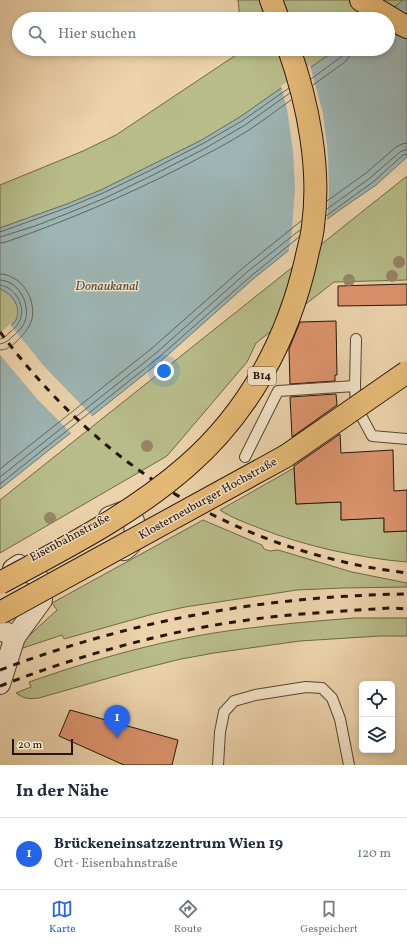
<!DOCTYPE html>
<html lang="de">
<head>
<meta charset="utf-8">
<style>
  :root { --surface:#fff; --page:#f6f6f7; --text:#1f2937; --muted:#747a83; --line:#e0e1e3; --accent:#2563eb }
  body { margin:0; font-family:Vollkorn,serif; background:var(--page); color:var(--text) }
  .controls { position:absolute; right:12px; bottom:12px; display:grid; overflow:hidden; border-radius:6px; box-shadow:0 2px 6px #0003 }
  .controls button { width:36px; height:36px; display:grid; place-items:center; padding:0; border:0; border-bottom:1px solid var(--line); background:var(--surface); color:var(--text); font:20px sans-serif }
  .scale { position:absolute; left:12px; bottom:10px; width:61px; box-sizing:border-box; padding-left:4px; border:2px solid #241408; border-top:0; font-size:11px; line-height:14px; white-space:nowrap; color:#241408; -webkit-text-stroke:3px #f3e2c8; paint-order:stroke }
  .you { position:absolute; left:164px; top:371px; width:14px; height:14px; margin:-10px; border:3px solid #fff; border-radius:50%; background:#1a73e8; box-shadow:0 0 0 6px #1a73e833 }
  .badge { display:grid; place-items:center; width:26px; height:26px; border-radius:50%; background:var(--accent); color:#fff; font-size:13px; font-weight:700 }
  .pin { position:absolute; translate:-50% -33px; filter:drop-shadow(0 1px 2px #0008) }
  .pin::after { content:''; position:absolute; top:21px; width:14px; height:12px; background:inherit; clip-path:polygon(0 0,100% 0,50% 100%) }
  .list { margin:0; padding:0; list-style:none }
  h2 { display:flex; justify-content:space-between; align-items:center; height:52px; margin:0; padding:0 16px; font-size:17px }
  h2 small { font-size:13px; font-weight:400; color:var(--muted) }
  .list li { display:grid; grid-template-columns:26px 1fr auto; gap:12px; align-items:center; box-sizing:border-box; height:72px; padding:0 16px; border-top:1px solid var(--line) }
  .list b { display:block; font-size:15px; white-space:nowrap }
  .list p { margin:0; font-size:13px; white-space:nowrap; color:var(--muted) }
  .list em { font-size:13px; font-style:normal; color:var(--muted) }
  .icon { flex:none; width:22px; height:22px; fill:none; stroke:currentColor; stroke-width:2; stroke-linecap:round; stroke-linejoin:round }
  .map { position:relative; flex:none; width:407px; height:765px; overflow:hidden }
  .search { position:absolute; background:var(--surface); box-shadow:0 2px 6px #0003; left:12px; right:12px; top:12px; height:44px; display:flex; align-items:center; gap:10px; box-sizing:border-box; padding:0 14px; border-radius:22px; color:var(--muted); font-size:15px }
  .sheet { height:124px; background:var(--surface) }
  nav { display:flex; justify-content:space-around; align-items:center; box-sizing:border-box; height:56px; border-top:1px solid var(--line); background:var(--surface); font-size:11px; color:var(--muted) }
  nav a { display:grid; justify-items:center; gap:2px }
  nav .on { color:var(--accent) }
  .map>svg:first-child { display:block }
  .green { fill:#b7bc89; stroke:#6e6848 }
  .water { fill:#9db5b4; stroke:#6d756f }
  .pier { fill:#ecd3ab }
  .lines { fill:none; stroke-linecap:round; stroke-linejoin:round }
  .shore { stroke:#60645e; stroke-width:1 }
  .building { fill:#dd946d; stroke:#241408 }
  .lane-casing { stroke:#564431; stroke-width:12 }
  .street-casing { stroke:#564431; stroke-width:22 }
  .highway-casing { stroke:#241408; stroke-width:24 }
  .lane { stroke:#f3e2c8; stroke-width:10 }
  .street { stroke:#f3e2c8; stroke-width:20 }
  .highway { stroke:#e6ba76; stroke-width:22 }
  .rail { stroke:#241408; stroke-width:3; stroke-dasharray:7 7; stroke-linecap:butt }
  .highway-bridge-casing { stroke:#241408; stroke-width:24; stroke-linecap:butt }
  .highway-bridge { stroke:#e6ba76; stroke-width:22 }
  .tree { fill:#968567 }
  .labels { text-anchor:middle; dominant-baseline:central; stroke-width:3; stroke-linejoin:round; paint-order:stroke }
  .shield { fill:#f3e2c8; stroke:#625242; stroke-width:1 }
  .shield-label { font-size:11px; font-weight:bold; fill:#241408 }
  .street-label { font-size:12px; fill:#241408; stroke:#f3e2c8 }
  .water-label { font-size:13px; font-style:italic; fill:#4e4c44; stroke:#f3e2c8 }
</style>
</head>
<body>
<div class="map">
<svg width="407" height="765" viewBox="0 0 407 765">
  <rect width="100%" height="100%" fill="#ecd3ab"/>
  <filter id="stains"><feTurbulence type="fractalNoise" baseFrequency=".005" numOctaves="4"/><feColorMatrix values="0 0 0 0 .2 0 0 0 0 .09 0 0 0 0 .02 0 0 0 .5 -.17"/></filter>
  <radialGradient id="worn" r=".72"><stop offset=".6" stop-color="#630" stop-opacity="0"/><stop offset="1" stop-color="#630" stop-opacity=".3"/></radialGradient>
  <g class="green">
    <polygon points="238,0 403,0 380,19 240,19"/>
    <polygon points="243,49 337,49 240,117 200,141 101,190 67,204 0,228 0,185 83,151 116,135 242,51"/>
    <polygon points="407,176 407,280 334,282 256,343 247,362 167,456 0,553 0,500"/>
    <path d="M0 289C12 293 22 307 16 320 12 326 5 331 0 336Z"/>
    <path d="M294 468 296 504 341 502V520L384 518V532L407 531V562C359 558 304 546 259 528 246 523 232 518 220 510Z"/>
    <polygon points="203,520 262,545 264,549 270,551 278,550 352,572 407,583 407,587 342,588 297,590 271,594 185,607 153,614 64,639 62,635 20,649 21,643 57,610 52,603"/>
    <path d="M354 618H407V636H380L300 641 214 653 181 659 137 670 39 698C29 699 24 699 16 693L31 687 29 682C98 658 169 638 242 629 279 624 317 621 354 618Z"/>
  </g>
  <path class="water" d="M403 0H407V157L376 185 334 214 253 279 161 361 0 489V336C5 331 12 326 16 320 22 307 12 293 0 289V228L67 204 101 190 200 141 240 117 337 49H388V19L390 11Z"/>
  <g class="pier">
    <polygon points="310,65 323,113 328,156 329,192 327,223 288,254 292,230 295,187 293,151 287,109 281,86"/>
    <polygon points="10,324 43,365 93,417 72,434 38,400 0,355 0,333"/>
  </g>
  <g class="lines">
    <g class="shore">
      <polyline points="311,79 341,57 344,53 344,49"/>
      <polyline points="313,85 345,62 349,57 350,49"/>
      <polyline points="327,201 366,173 396,147 402,144 407,143"/>
      <polyline points="327,209 370,178 400,152 407,149"/>
      <polyline points="326,216 373,182 403,155 407,154"/>
      <polyline points="0,232 69,207 103,193 149,171 202,144 242,121 289,88"/>
      <polyline points="0,237 35,226 71,212 105,198 151,176 204,149 245,125 290,93"/>
      <path d="M0 243 6 242C66 221 123 197 180 168 203 156 227 144 249 130 264 120 277 110 291 100"/>
      <path d="M0 274C22 275 36 299 32 319 29 329 23 335 16 342 11 346 7 350 0 350"/>
      <path d="M0 280C18 281 29 301 26 318 24 326 19 331 13 336 9 340 6 343 0 344"/>
      <path d="M0 285C16 287 27 308 19 322 17 326 14 329 10 332 7 335 5 338 0 339"/>
      <polyline points="0,469 151,349 244,267 301,221"/>
      <polyline points="0,477 155,354 247,272 300,230"/>
      <polyline points="0,484 158,358 251,276 299,237"/>
    </g>
  </g>
  <g class="building">
    <polygon points="407,284 407,305 338,306 338,286"/>
    <polygon points="336,321 337,375 335,375 335,381 290,384 289,349 300,322"/>
    <polygon points="336,394 337,405 292,437 290,397"/>
    <polygon points="340,434 341,453 393,450 394,491 407,490 407,531 384,532 384,518 341,520 341,502 296,504 294,466"/>
    <polygon points="70,710 178,740 172,765 124,765 59,736"/>
  </g>
  <g class="lines">
    <defs>
      <g id="lane">
        <polyline points="355,386 356,339"/>
        <polyline points="245,457 278,391 355,386 356,406 372,436 407,439"/>
        <polyline points="218,765 220,732 224,712 234,701 255,695 306,687 322,688 332,698 340,719 349,765"/>
      </g>
      <g id="street">
        <path d="M109 517 122 512 134 521C135 533 136 543 124 550"/>
        <polyline points="0,627 1,630 15,637"/>
        <polyline points="0,684 15,637 42,600 38,578 19,565 13,569"/>
      </g>
      <g id="highway">
        <polyline points="271,0 278,19"/>
        <polyline points="361,0 399,23 407,27"/>
      </g>
    </defs>
    <use href="#lane" class="lane-casing"/>
    <use href="#street" class="street-casing"/>
    <use href="#highway" class="highway-casing"/>
    <use href="#lane" class="lane"/>
    <use href="#street" class="street"/>
    <use href="#highway" class="highway"/>
    <g class="rail">
      <path d="M0 332C86 447 196 526 336 560 359 566 383 570 407 573"/>
      <path d="M0 670C133 620 265 596 407 594"/>
      <path d="M0 686C93 650 191 624 291 615 324 612 358 610 391 608L407 609"/>
    </g>
    <defs>
      <g id="highway-bridge">
        <path d="M0 583C65 548 131 515 187 466 249 412 288 339 306 260 308 249 312 238 313 226 321 169 308 103 289 49"/>
        <polyline points="0,613 286,456 407,372"/>
      </g>
    </defs>
    <use href="#highway-bridge" class="highway-bridge-casing"/>
    <use href="#highway-bridge" class="highway-bridge"/>
  </g>
  <g class="tree">
    <circle cx="399" cy="262" r="6"/>
    <circle cx="392" cy="276" r="6"/>
    <circle cx="349" cy="280" r="6"/>
    <circle cx="147" cy="446" r="6"/>
    <circle cx="50" cy="518" r="6"/>
  </g>
  <g class="labels">
    <rect class="shield" x="248" y="367" width="28" height="18" rx="3"/>
    <g class="shield-label">
      <text x="262" y="376">B14</text>
    </g>
    <g class="street-label">
      <text transform="translate(208 499) rotate(-29)">Klosterneuburger Hochstraße</text>
      <text transform="translate(70 538) rotate(-28)">Eisenbahnstraße</text>
    </g>
    <g class="water-label">
      <text x="107" y="287">Donaukanal</text>
    </g>
  </g>
  <rect width="100%" height="100%" filter="url(#stains)"/>
  <rect width="100%" height="100%" fill="url(#worn)"/>
</svg>
<div class="controls">
<button><svg class="icon" aria-label="locate" viewBox="0 0 24 24"><circle cx="12" cy="12" r="6"/><path d="M12 2v4M12 18v4M2 12h4M18 12h4"/></svg></button>
<button><svg class="icon" aria-label="layers" viewBox="0 0 24 24"><path d="M12 4l9 5-9 5-9-5zM3 14l9 5 9-5"/></svg></button>
</div>
<div class="scale">20 m</div>
<div class="you"></div>
<div class="pin badge" style="left:117px;top:738px">1</div>
<div class="search"><svg class="icon" aria-label="search" viewBox="0 0 24 24"><circle cx="10" cy="10" r="6"/><path d="M15 15l6 6"/></svg>Hier suchen</div>
</div>
<section class="sheet">
<h2>In der Nähe<small></small></h2>
<ul class="list">
<li><span class="badge">1</span><div><b>Brückeneinsatzzentrum Wien 19</b><p>Ort · Eisenbahnstraße</p></div><em>120 m</em></li>
</ul>
</section>
<nav>
<a class="on"><svg class="icon" aria-label="map" viewBox="0 0 24 24"><path d="M3 6l6-2 6 2 6-2v14l-6 2-6-2-6 2zM9 4v14M15 6v14"/></svg>Karte</a>
<a><svg class="icon" aria-label="directions" viewBox="0 0 24 24"><path d="M12 3l9 9-9 9-9-9zM9 14v-3h6M13 9l2 2-2 2"/></svg>Route</a>
<a><svg class="icon" aria-label="saved" viewBox="0 0 24 24"><path d="M7 4h10v16l-5-4-5 4z"/></svg>Gespeichert</a>
</nav>
</body>
</html>
